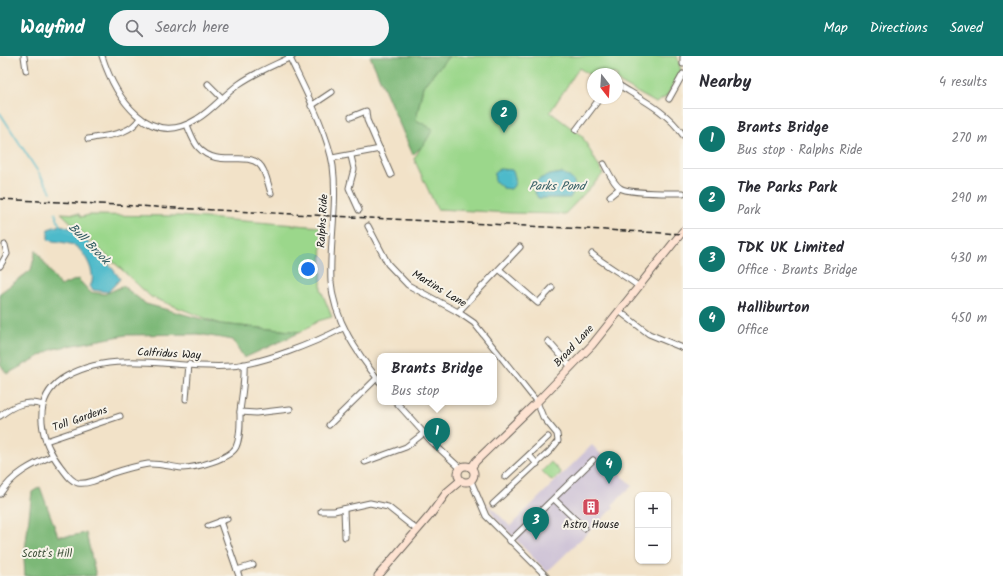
<!DOCTYPE html>
<html lang="en">
<head>
<meta charset="utf-8">
<style>
  :root { --surface:#fff; --page:#f2f2f3; --text:#2b2b33; --muted:#7c7c81; --line:#e1e1e2; --accent:#0f766e }
  body { margin:0; font-family:Kalam,sans-serif; background:var(--page); color:var(--text) }
  .controls { position:absolute; right:12px; bottom:12px; display:grid; overflow:hidden; border-radius:8px; box-shadow:0 1px 3px #0004 }
  .controls button { width:36px; height:36px; display:grid; place-items:center; padding:0; border:0; border-bottom:1px solid var(--line); background:var(--surface); color:var(--text); font:20px sans-serif }
  .compass { position:absolute; left:587px; top:12px; width:36px; height:36px; border-radius:50%; background:var(--surface); box-shadow:0 1px 3px #0004; rotate:163deg }
  .you { position:absolute; left:308px; top:213px; width:14px; height:14px; margin:-10px; border:3px solid #fff; border-radius:50%; background:#1a73e8; box-shadow:0 0 0 6px #1a73e833 }
  .badge { display:grid; place-items:center; width:26px; height:26px; border-radius:50%; background:var(--accent); color:#fff; font-size:13px; font-weight:700 }
  .pin { position:absolute; translate:-50% -33px; filter:drop-shadow(0 1px 2px #0008) }
  .pin::after { content:''; position:absolute; top:21px; width:14px; height:12px; background:inherit; clip-path:polygon(0 0,100% 0,50% 100%) }
  .popup { position:absolute; left:377px; top:297px; width:120px; height:52px; box-sizing:border-box; display:grid; place-content:center; border-radius:8px; background:var(--surface); filter:drop-shadow(0 1px 3px #0005); font-size:13px; white-space:nowrap; color:var(--muted) }
  .popup b { font-size:15px; color:var(--text) }
  .popup::after { content:''; position:absolute; left:50%; top:100%; margin-left:-8px; border:8px solid transparent; border-top-color:var(--surface) }
  .list { margin:0; padding:0; list-style:none }
  h2 { display:flex; justify-content:space-between; align-items:center; height:52px; margin:0; padding:0 16px; font-size:17px }
  h2 small { font-size:13px; font-weight:400; color:var(--muted) }
  .list li { display:grid; grid-template-columns:26px 1fr auto; gap:12px; align-items:center; box-sizing:border-box; height:60px; padding:0 16px; border-top:1px solid var(--line) }
  .list b { display:block; font-size:15px; white-space:nowrap }
  .list p { margin:0; font-size:13px; white-space:nowrap; color:var(--muted) }
  .list em { font-size:13px; font-style:normal; color:var(--muted) }
  .icon { flex:none; width:22px; height:22px; fill:none; stroke:currentColor; stroke-width:2; stroke-linecap:round; stroke-linejoin:round }
  .map { position:relative; flex:none; width:683px; height:520px; overflow:hidden }
  header { display:flex; align-items:center; gap:24px; box-sizing:border-box; height:56px; padding:0 20px; background:var(--accent); color:#fff }
  header strong { font-size:19px }
  nav { display:flex; gap:22px; margin-inline-start:auto; font-size:14px }
  .search { width:280px; height:36px; background:var(--page); display:flex; align-items:center; gap:10px; box-sizing:border-box; padding:0 14px; border-radius:22px; color:var(--muted); font-size:15px }
  main { display:flex }
  aside { flex:1; background:var(--surface) }
  .map>svg:first-child { display:block }
  .industrial { fill:#cbbfd5 }
  .green { fill:#9bd78b; stroke:#5c7a54 }
  .forest { fill:#7cb877; stroke:#4c6a4a }
  .water { fill:#4ebaca; stroke:#356b73 }
  .lines { fill:none; stroke-linecap:round; stroke-linejoin:round }
  .stream { stroke:#4ebaca; stroke-width:1.5 }
  .street-casing { stroke:#676158; stroke-width:7 }
  .secondary-casing { stroke:#676158; stroke-width:9 }
  .street { stroke:#fff; stroke-width:5 }
  .secondary { stroke:#fee3d2; stroke-width:7 }
  .rail { stroke:#1c1c1c; stroke-width:1.5; stroke-dasharray:6 3; stroke-linecap:butt }
  .labels { text-anchor:middle; dominant-baseline:central; stroke-width:4; stroke-linejoin:round; paint-order:stroke }
  .street-label { font-size:11px; fill:#1c1c1c; stroke:#f7f3e8 }
  .poi-label { font-size:11px; fill:#1c1c1c; stroke:#f7f3e8 }
  .park-label { font-size:11px; fill:#42543d; stroke:#f7f3e8 }
  .water-label { font-size:12px; font-style:italic; fill:#305b62; stroke:#f7f3e8 }
</style>
</head>
<body>
<header>
<strong>Wayfind</strong>
<div class="search"><svg class="icon" aria-label="search" viewBox="0 0 24 24"><circle cx="10" cy="10" r="6"/><path d="M15 15l6 6"/></svg>Search here</div>
<nav><a>Map</a><a>Directions</a><a>Saved</a></nav>
</header>
<main>
<div class="map">
<svg width="683" height="520" viewBox="0 0 683 520">
  <rect width="100%" height="100%" fill="#f7f3e8"/>
  <filter id="ink" filterUnits="userSpaceOnUse"><feTurbulence type="fractalNoise" baseFrequency=".025" numOctaves="2"/><feDisplacementMap in="SourceGraphic" scale="8" xChannelSelector="R" yChannelSelector="G"/><feConvolveMatrix kernelMatrix="1 2 1 2 8 2 1 2 1" color-interpolation-filters="sRGB"/></filter>
  <filter id="wash" filterUnits="userSpaceOnUse"><feTurbulence type="fractalNoise" baseFrequency=".012" numOctaves="4" result="noise"/><feDisplacementMap in="SourceGraphic" scale="16" xChannelSelector="R" yChannelSelector="G"/><feGaussianBlur stdDeviation="0.9" result="paint"/><feColorMatrix in="noise" values="0 0 0 0 0 0 0 0 0 0 0 0 0 0 0 0 0 1.4 0 .05"/><feComposite in="paint" operator="in"/></filter>
  <g filter="url(#wash)">
    <rect width="100%" height="100%" fill="#f2e2c8"/>
    <polygon class="industrial" points="592,389 632,430 612,449 614,451 547,516 495,462 486,446 510,470"/>
    <g class="green">
      <polygon points="449,0 677,0 681,15 666,41 656,47 617,25 617,18 593,18 593,21 579,12 550,56 582,80 603,118 565,158 510,157 437,153 414,103 432,73 416,64 423,30"/>
      <polygon points="61,157 79,158 81,161 89,159 179,160 322,171 321,234 332,261 318,265 301,276 220,268 151,241"/>
      <polygon points="551,406 561,417 552,425 542,415"/>
    </g>
    <g class="forest">
      <polygon points="370,0 449,0 423,30 416,64 433,73 425,87 413,99"/>
      <polygon points="36,194 60,230 78,223 90,236 105,238 123,230 146,248 220,268 301,276 244,302 233,284 198,278 126,279 53,293 7,318 0,309 0,237 31,214"/>
      <polygon points="40,431 58,480 70,480 86,477 96,520 25,520 24,503 32,436"/>
    </g>
    <g class="water">
      <path d="M499 113 512 114C516 120 517 128 511 133L503 132 495 125 494 117Z"/>
      <path d="M562 117C576 124 578 128 570 142H538L532 131C539 120 549 119 562 117Z"/>
      <path d="M60 169C64 170 69 171 72 173 84 180 113 211 120 223L108 236 93 234 90 230C98 220 84 193 73 189 66 186 56 186 48 184V173Z"/>
    </g>
    <g class="lines">
      <g class="stream">
        <polyline points="0,57 51,136"/>
        <polyline points="55,157 60,170"/>
      </g>
    </g>
  </g>
  <g filter="url(#ink)">
    <g class="lines">
      <defs>
        <g id="street">
          <polyline points="24,0 26,14"/>
          <path d="M102 0C115 40 148 94 197 63 212 54 224 39 239 28 256 16 275 9 293 0"/>
          <path d="M289 0C304 32 328 77 333 110 338 149 329 188 331 226 334 264 357 297 380 326"/>
          <polyline points="683,1 683,8"/>
          <polyline points="208,28 222,42"/>
          <path d="M617 28C641 43 668 56 683 79"/>
          <polyline points="669,43 683,18"/>
          <polyline points="311,50 332,36"/>
          <polyline points="351,61 366,55 367,64 391,119"/>
          <path d="M187 69C190 76 193 85 198 91 217 113 245 95 259 108 266 114 268 129 271 137"/>
          <polyline points="576,74 600,42"/>
          <path d="M88 83C106 79 129 80 140 62"/>
          <polyline points="351,100 354,113 349,132 359,154"/>
          <polyline points="332,102 380,93"/>
          <path d="M604 108C608 115 613 127 620 132 629 138 671 137 683 137"/>
          <polyline points="610,140 620,132"/>
          <polyline points="368,170 388,208 408,229 458,256 474,267 537,346 543,361 557,378 558,385 550,395 493,448"/>
          <path d="M592 198C606 210 623 218 638 230"/>
          <polyline points="0,210 7,198 5,189"/>
          <polyline points="500,214 538,247 552,232"/>
          <polyline points="619,255 649,278 683,292"/>
          <polyline points="458,256 520,191"/>
          <polyline points="548,285 571,311"/>
          <path d="M244 308C245 323 242 339 240 355 240 366 241 380 236 391 230 403 195 412 182 412 171 411 159 407 148 408 135 410 122 414 110 418 101 422 88 429 78 427 70 425 66 417 61 411 41 386 30 345 62 323 112 291 176 314 230 310 262 308 314 287 343 272"/>
          <polyline points="186,343 189,308"/>
          <polyline points="396,346 432,386 460,412"/>
          <polyline points="240,356 256,357 290,353"/>
          <path d="M0 360C14 349 26 344 43 349"/>
          <polyline points="329,369 377,322"/>
          <polyline points="46,385 120,360"/>
          <polyline points="529,399 537,408"/>
          <polyline points="365,406 406,391 424,377"/>
          <polyline points="505,421 548,381"/>
          <polyline points="471,425 486,460 546,520"/>
          <path d="M0 438C13 418 31 409 52 400"/>
          <polyline points="554,443 584,472"/>
          <polyline points="344,453 345,481"/>
          <polyline points="321,455 334,455 370,447 388,451 417,474"/>
          <polyline points="220,465 239,520"/>
          <polyline points="208,470 227,463"/>
          <polyline points="510,485 593,404"/>
          <polyline points="237,514 253,509"/>
        </g>
        <g id="secondary">
          <circle cx="466" cy="418" r="8"/>
          <polyline points="471,412 476,405 537,346 592,289 683,175"/>
          <polyline points="378,520 431,458 447,436 460,425"/>
        </g>
      </defs>
      <use href="#street" class="street-casing"/>
      <use href="#secondary" class="secondary-casing"/>
      <use href="#street" class="street"/>
      <use href="#secondary" class="secondary"/>
      <polyline class="rail" points="0,143 683,178"/>
    </g>
  </g>
  <defs>
    <symbol id="building-square" viewBox="-11 -11 22 22"><rect x="-9" y="-9" width="18" height="18" rx="4" fill="#d1495b" stroke="#f7f3e8"/><path d="M-4-6H4V6H1V3H-1V6H-4ZM-2.5-4.3h1.7v1.8h-1.7ZM.8-4.3h1.7v1.8H.8ZM-2.5-1h1.7V.8h-1.7ZM.8-1h1.7V.8H.8Z" fill="#fff"/></symbol>
  </defs>
  <g fill-rule="evenodd">
    <use href="#building-square" x="581" y="441" width="20" height="20"/>
  </g>
  <g class="labels">
    <g class="street-label">
      <text transform="translate(323 165) rotate(-87)">Ralphs Ride</text>
      <text transform="translate(439 233) rotate(31)">Martins Lane</text>
      <text transform="translate(574 290) rotate(-47)">Broad Lane</text>
      <text transform="translate(169 298) rotate(3)">Calfridus Way</text>
      <text transform="translate(80 363) rotate(-19)">Toll Gardens</text>
    </g>
    <g class="poi-label">
      <text x="591" y="469">Astro House</text>
    </g>
    <g class="park-label">
      <text x="47" y="498">Scott's Hill</text>
    </g>
    <g class="water-label">
      <text x="557" y="130">Parks Pond</text>
      <text transform="translate(89 188) rotate(45)">Bull Brook</text>
    </g>
  </g>
</svg>
<div class="controls">
<button>+</button>
<button>−</button>
</div>
<svg class="compass" viewBox="-18 -18 36 36"><path d="M0-13l5 13h-10z" fill="#e53935"/><path d="M0 13l5-13h-10z" fill="#7c7c81"/></svg>
<div class="you"></div>
<div class="pin badge" style="left:437px;top:395px">1</div>
<div class="popup"><b>Brants Bridge</b>Bus stop</div>
<div class="pin badge" style="left:504px;top:77px">2</div>
<div class="pin badge" style="left:536px;top:484px">3</div>
<div class="pin badge" style="left:609px;top:428px">4</div>
</div>
<aside>
<h2>Nearby<small>4 results</small></h2>
<ul class="list">
<li><span class="badge">1</span><div><b>Brants Bridge</b><p>Bus stop · Ralphs Ride</p></div><em>270 m</em></li>
<li><span class="badge">2</span><div><b>The Parks Park</b><p>Park</p></div><em>290 m</em></li>
<li><span class="badge">3</span><div><b>TDK UK Limited</b><p>Office · Brants Bridge</p></div><em>430 m</em></li>
<li><span class="badge">4</span><div><b>Halliburton</b><p>Office</p></div><em>450 m</em></li>
</ul>
</aside>
</main>
</body>
</html>
